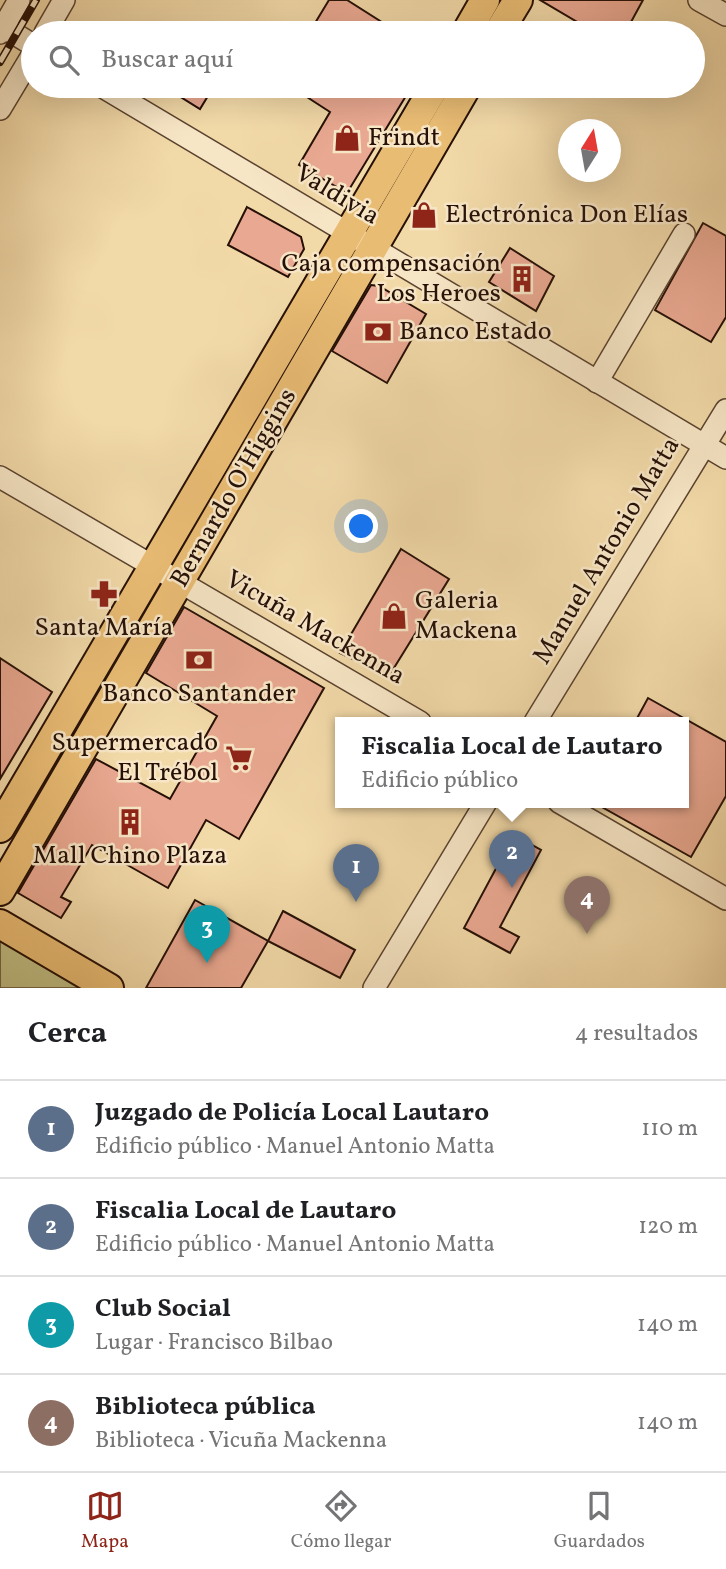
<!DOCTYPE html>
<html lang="es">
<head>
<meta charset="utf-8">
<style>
  :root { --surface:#fff; --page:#f6f6f6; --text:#202124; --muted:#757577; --line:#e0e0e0; --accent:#8f2418 }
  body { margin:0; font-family:Vollkorn,serif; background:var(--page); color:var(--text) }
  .compass { position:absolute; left:558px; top:119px; width:63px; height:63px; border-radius:50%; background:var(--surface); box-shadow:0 7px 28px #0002; rotate:11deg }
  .you { position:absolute; left:362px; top:527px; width:24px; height:24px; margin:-18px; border:5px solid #fff; border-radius:50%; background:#1a73e8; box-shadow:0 0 0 10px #1a73e833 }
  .badge { display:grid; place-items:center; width:46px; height:46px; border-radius:50%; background:var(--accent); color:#fff; font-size:23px; font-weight:700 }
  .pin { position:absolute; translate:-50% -58px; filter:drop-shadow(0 2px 4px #0008) }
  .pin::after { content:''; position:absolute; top:37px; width:24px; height:21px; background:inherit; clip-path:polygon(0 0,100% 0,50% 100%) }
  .popup { position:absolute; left:335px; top:717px; width:354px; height:91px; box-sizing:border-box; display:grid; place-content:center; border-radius:0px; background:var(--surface); filter:drop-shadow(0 2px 5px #0005); font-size:23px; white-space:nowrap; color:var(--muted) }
  .popup b { font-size:26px; color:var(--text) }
  .popup::after { content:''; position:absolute; left:50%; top:100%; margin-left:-14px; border:14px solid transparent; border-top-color:var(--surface) }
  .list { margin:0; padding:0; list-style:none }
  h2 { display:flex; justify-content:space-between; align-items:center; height:91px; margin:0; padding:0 28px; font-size:30px }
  h2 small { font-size:23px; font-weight:400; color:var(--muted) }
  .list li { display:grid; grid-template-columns:46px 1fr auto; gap:21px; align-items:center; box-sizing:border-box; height:98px; padding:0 28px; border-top:2px solid var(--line) }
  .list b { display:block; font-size:26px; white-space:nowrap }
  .list p { margin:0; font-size:23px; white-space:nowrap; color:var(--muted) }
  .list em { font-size:23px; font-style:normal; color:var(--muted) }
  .icon { flex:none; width:38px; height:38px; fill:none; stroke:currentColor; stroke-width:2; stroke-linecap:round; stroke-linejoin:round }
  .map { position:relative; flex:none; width:726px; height:988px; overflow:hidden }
  .search { position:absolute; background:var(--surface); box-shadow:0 7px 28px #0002; left:21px; right:21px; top:21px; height:77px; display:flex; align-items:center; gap:18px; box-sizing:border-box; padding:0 24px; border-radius:38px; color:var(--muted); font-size:26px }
  .sheet { height:483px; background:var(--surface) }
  nav { display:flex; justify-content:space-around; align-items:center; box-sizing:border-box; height:98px; border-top:2px solid var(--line); background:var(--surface); font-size:19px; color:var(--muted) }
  nav a { display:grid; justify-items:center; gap:4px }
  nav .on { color:var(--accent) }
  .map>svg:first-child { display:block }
  .green { fill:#c0be84; stroke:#736746; stroke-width:2 }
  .building { fill:#e9a891; stroke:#261007; stroke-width:2 }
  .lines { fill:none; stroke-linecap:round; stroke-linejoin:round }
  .minor-casing { stroke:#59422f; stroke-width:24 }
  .major-casing { stroke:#261007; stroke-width:32 }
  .minor { stroke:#f7e6c6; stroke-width:21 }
  .major { stroke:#e9bc74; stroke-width:28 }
  .rail-casing { stroke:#261007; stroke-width:8 }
  .rail { stroke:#f7e6c6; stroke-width:5; stroke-dasharray:16; stroke-linecap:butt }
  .labels { text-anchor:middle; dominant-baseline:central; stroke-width:5; stroke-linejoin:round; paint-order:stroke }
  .poi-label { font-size:26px; fill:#261007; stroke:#f7e6c6; text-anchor:start }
  .street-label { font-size:26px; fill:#261007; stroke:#f7e6c6 }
</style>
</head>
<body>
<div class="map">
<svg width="726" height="988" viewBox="0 0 726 988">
  <rect width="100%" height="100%" fill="#f2d9a8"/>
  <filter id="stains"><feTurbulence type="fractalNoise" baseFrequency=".00286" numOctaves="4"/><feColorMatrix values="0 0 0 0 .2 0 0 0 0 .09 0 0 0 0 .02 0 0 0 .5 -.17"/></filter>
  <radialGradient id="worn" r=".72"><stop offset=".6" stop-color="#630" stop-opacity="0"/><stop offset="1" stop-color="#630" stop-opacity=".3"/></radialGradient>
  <polygon class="green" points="0,938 84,988 0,988"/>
  <g class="building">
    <polygon points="329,0 347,0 399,33 309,33"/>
    <polygon points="540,0 643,0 625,33 596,33"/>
    <polygon points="163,86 214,86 200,109"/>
    <polygon points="290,86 412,86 347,193 299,165 330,112"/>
    <polygon points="247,207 301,237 304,249 288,277 228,245"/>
    <polygon points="703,223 726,236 726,317 711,342 655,310"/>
    <polygon points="510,248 554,276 536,311 489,282"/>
    <polygon points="371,285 379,286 426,314 387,383 332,351"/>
    <polygon points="401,549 449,579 389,676 340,653"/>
    <polygon points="184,607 324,688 239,839 206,820 168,888 92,845 61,897 71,902 61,918 18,893 96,759 170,799 217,716 146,673"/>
    <polygon points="0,658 52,692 0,779"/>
    <polygon points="648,698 726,742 726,796 691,857 593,802 683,802 683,722 635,722"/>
    <polygon points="514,835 541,850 500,927 519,937 510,953 464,928"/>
    <polygon points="195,900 268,941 241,988 146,988"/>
    <polygon points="283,911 355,950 340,978 268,941"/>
  </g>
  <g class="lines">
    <defs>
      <g id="minor">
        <polyline points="699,0 726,15"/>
        <polyline points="0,25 33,45"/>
        <polyline points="0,33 19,0"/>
        <polyline points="45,33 64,0"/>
        <polyline points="101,86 726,458"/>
        <polyline points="0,109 33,54"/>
        <polyline points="597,382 684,234"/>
        <polyline points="0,477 420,722"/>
        <polyline points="535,722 726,410"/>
        <polyline points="559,802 726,899"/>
        <polyline points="374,988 486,802"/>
      </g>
      <g id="major">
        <polyline points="466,33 485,0"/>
        <polyline points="498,33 518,0"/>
        <polyline points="0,828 435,86"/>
        <polyline points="0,891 467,86"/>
        <polyline points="0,924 109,988"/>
      </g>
    </defs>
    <use href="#minor" class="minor-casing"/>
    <use href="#major" class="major-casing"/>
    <use href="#minor" class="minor"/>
    <use href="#major" class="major"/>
    <defs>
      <polyline id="rail" points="0,62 36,0"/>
    </defs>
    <use href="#rail" class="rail-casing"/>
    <use href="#rail" class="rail"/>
  </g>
  <defs>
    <symbol id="shop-bare" viewBox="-9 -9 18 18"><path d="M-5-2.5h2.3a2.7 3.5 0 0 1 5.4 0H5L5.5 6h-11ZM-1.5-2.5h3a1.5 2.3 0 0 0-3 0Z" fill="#8f2418" stroke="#f7e6c6" stroke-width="2.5" paint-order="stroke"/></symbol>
    <symbol id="building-bare" viewBox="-9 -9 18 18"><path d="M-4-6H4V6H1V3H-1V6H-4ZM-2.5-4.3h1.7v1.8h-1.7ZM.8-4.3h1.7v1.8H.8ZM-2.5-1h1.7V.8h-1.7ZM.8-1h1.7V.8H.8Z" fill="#8f2418" stroke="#f7e6c6" stroke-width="2.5" paint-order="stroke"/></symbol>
    <symbol id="bank-bare" viewBox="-9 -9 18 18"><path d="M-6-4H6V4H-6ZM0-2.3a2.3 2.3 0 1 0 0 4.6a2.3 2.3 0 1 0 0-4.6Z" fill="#8f2418" stroke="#f7e6c6" stroke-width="2.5" paint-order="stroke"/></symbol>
    <symbol id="pharmacy-bare" viewBox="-9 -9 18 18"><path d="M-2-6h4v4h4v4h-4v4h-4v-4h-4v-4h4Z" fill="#8f2418" stroke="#f7e6c6" stroke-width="2.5" paint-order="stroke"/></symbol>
    <symbol id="supermarket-bare" viewBox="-9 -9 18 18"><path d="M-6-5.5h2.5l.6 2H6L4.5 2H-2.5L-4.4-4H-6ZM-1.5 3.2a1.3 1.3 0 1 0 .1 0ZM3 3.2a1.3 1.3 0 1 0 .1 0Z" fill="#8f2418" stroke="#f7e6c6" stroke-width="2.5" paint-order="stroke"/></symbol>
  </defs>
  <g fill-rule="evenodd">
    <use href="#shop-bare" x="328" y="119" width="38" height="38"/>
    <use href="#shop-bare" x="405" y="196" width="38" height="38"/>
    <use href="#building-bare" x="503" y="260" width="38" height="38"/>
    <use href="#bank-bare" x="359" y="313" width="38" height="38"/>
    <use href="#pharmacy-bare" x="85" y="575" width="38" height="38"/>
    <use href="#shop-bare" x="375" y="597" width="38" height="38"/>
    <use href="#bank-bare" x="180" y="641" width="38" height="38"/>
    <use href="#supermarket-bare" x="220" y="739" width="38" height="38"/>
    <use href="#building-bare" x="111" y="803" width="38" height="38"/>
  </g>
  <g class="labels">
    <g class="poi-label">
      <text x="368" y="138">Frindt</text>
      <text x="445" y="215">Electrónica Don Elías</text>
      <text x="501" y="264" text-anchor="end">Caja compensación<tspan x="501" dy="30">Los Heroes</tspan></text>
      <text x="399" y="332">Banco Estado</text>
      <text x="415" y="601">Galeria<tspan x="415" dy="30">Mackena</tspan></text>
      <text x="104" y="628" text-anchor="middle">Santa María</text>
      <text x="199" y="694" text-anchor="middle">Banco Santander</text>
      <text x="218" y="743" text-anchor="end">Supermercado<tspan x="218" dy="30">El Trébol</tspan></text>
      <text x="130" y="856" text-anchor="middle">Mall Chino Plaza</text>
    </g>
    <g class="street-label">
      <text transform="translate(337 195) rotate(31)">Valdivia</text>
      <text transform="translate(234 488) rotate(-60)">Bernardo O'Higgins</text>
      <text transform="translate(607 551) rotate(-59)">Manuel Antonio Matta</text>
      <text transform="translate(315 628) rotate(30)">Vicuña Mackenna</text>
    </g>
  </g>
  <rect width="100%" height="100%" filter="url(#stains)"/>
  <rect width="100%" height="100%" fill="url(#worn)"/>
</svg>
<svg class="compass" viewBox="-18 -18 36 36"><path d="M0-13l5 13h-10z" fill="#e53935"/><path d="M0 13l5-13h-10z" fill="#757577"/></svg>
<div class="you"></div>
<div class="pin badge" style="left:356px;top:902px;background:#5c6f8a">1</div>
<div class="pin badge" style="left:512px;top:888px;background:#5c6f8a">2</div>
<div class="popup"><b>Fiscalia Local de Lautaro</b>Edificio público</div>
<div class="pin badge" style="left:207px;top:963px;background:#0f9aa8">3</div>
<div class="pin badge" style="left:587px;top:934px;background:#8d6e63">4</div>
<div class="search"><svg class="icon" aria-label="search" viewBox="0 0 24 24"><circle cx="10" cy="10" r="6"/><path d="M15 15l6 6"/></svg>Buscar aquí</div>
</div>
<section class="sheet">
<h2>Cerca<small>4 resultados</small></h2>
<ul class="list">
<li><span class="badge" style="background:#5c6f8a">1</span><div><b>Juzgado de Policía Local Lautaro</b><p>Edificio público · Manuel Antonio Matta</p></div><em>110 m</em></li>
<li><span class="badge" style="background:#5c6f8a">2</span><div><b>Fiscalia Local de Lautaro</b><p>Edificio público · Manuel Antonio Matta</p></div><em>120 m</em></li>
<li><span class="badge" style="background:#0f9aa8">3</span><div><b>Club Social</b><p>Lugar · Francisco Bilbao</p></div><em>140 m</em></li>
<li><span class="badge" style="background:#8d6e63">4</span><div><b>Biblioteca pública</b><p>Biblioteca · Vicuña Mackenna</p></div><em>140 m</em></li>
</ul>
</section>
<nav>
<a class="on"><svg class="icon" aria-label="map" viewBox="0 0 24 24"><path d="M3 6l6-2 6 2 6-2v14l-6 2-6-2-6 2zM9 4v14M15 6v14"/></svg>Mapa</a>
<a><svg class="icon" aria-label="directions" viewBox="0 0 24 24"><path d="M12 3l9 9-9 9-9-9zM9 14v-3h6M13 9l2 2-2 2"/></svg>Cómo llegar</a>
<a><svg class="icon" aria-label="saved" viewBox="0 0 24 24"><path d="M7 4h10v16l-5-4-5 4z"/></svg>Guardados</a>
</nav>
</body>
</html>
